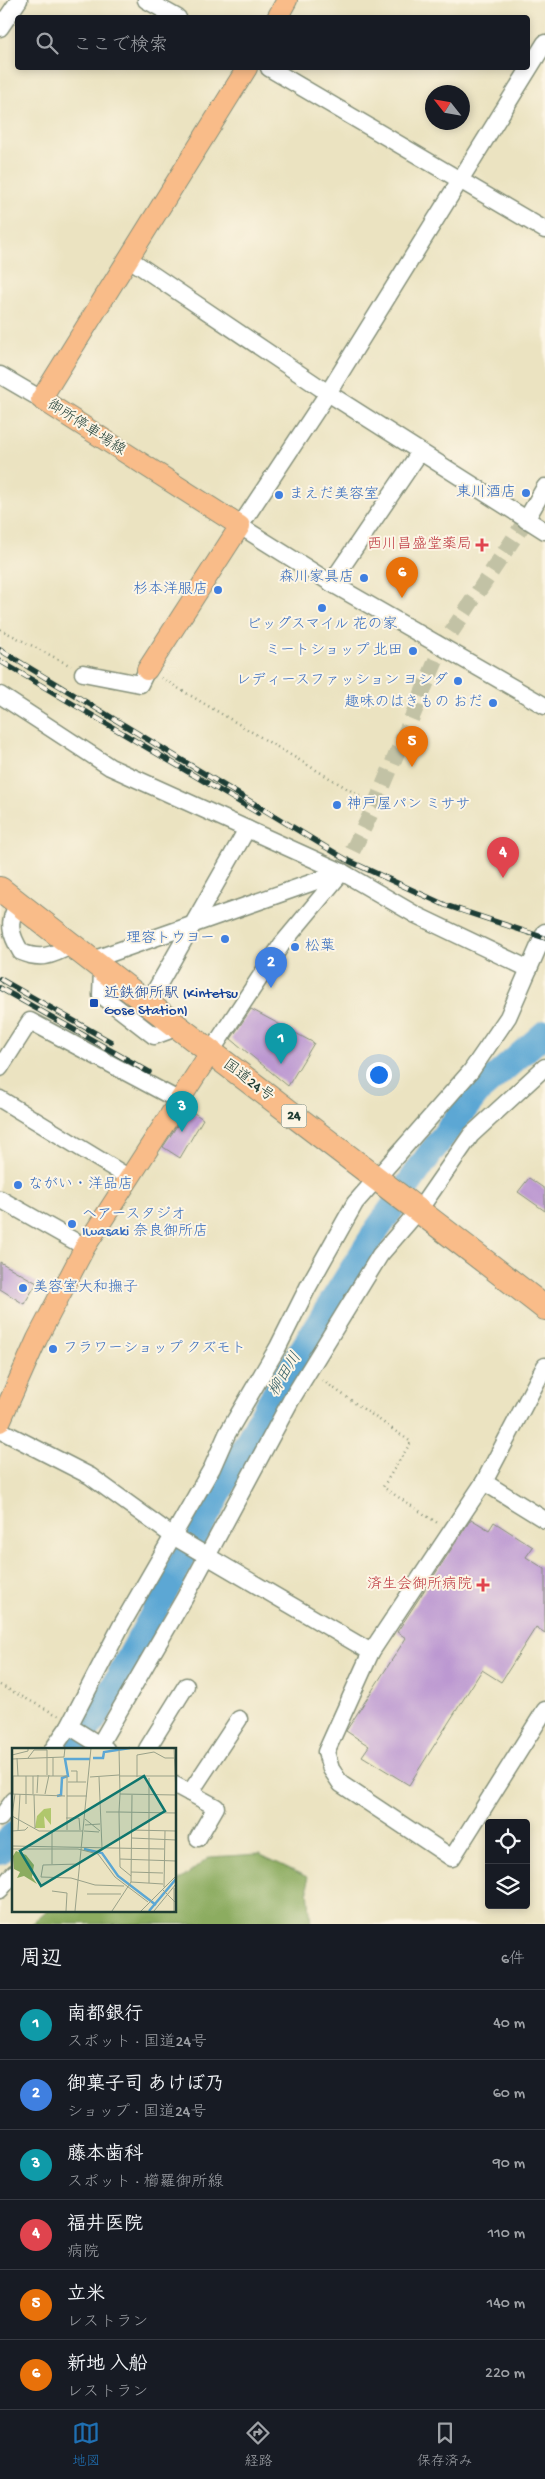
<!DOCTYPE html>
<html lang="ja">
<head>
<meta charset="utf-8">
<style>
  :root { --surface:#171b24; --page:#242831; --text:#f1f3f6; --muted:#9ea1a6; --line:#363941; --accent:#1f6fb2 }
  body { margin:0; font-family:"Gochi Hand","Klee One",sans-serif; background:var(--page); color:var(--text) }
  .controls { position:absolute; right:15px; bottom:15px; display:grid; overflow:hidden; border-radius:5px; box-shadow:0 2px 8px #0003 }
  .controls button { width:45px; height:45px; display:grid; place-items:center; padding:0; border:0; border-bottom:1px solid var(--line); background:var(--surface); color:var(--text); font:25px sans-serif }
  .compass { position:absolute; left:425px; top:85px; width:45px; height:45px; border-radius:50%; background:var(--surface); box-shadow:0 2px 8px #0003; rotate:301deg }
  .you { position:absolute; left:378px; top:1074px; width:18px; height:18px; margin:-12px; border:4px solid #fff; border-radius:50%; background:#1a73e8; box-shadow:0 0 0 8px #1a73e833 }
  .badge { display:grid; place-items:center; width:32px; height:32px; border-radius:50%; background:var(--accent); color:#fff; font-size:16px; font-weight:700 }
  .pin { position:absolute; translate:-50% -41px; filter:drop-shadow(0 1px 2px #0008) }
  .pin::after { content:''; position:absolute; top:26px; width:18px; height:15px; background:inherit; clip-path:polygon(0 0,100% 0,50% 100%) }
  .list { margin:0; padding:0; list-style:none }
  h2 { display:flex; justify-content:space-between; align-items:center; height:65px; margin:0; padding:0 20px; font-size:21px }
  h2 small { font-size:16px; font-weight:400; color:var(--muted) }
  .list li { display:grid; grid-template-columns:32px 1fr auto; gap:15px; align-items:center; box-sizing:border-box; height:70px; padding:0 20px; border-top:1px solid var(--line) }
  .list b { display:block; font-size:19px; white-space:nowrap }
  .list p { margin:0; font-size:16px; white-space:nowrap; color:var(--muted) }
  .list em { font-size:16px; font-style:normal; color:var(--muted) }
  .icon { flex:none; width:28px; height:28px; fill:none; stroke:currentColor; stroke-width:2; stroke-linecap:round; stroke-linejoin:round }
  .map { position:relative; flex:none; width:545px; height:1924px; overflow:hidden }
  .search { position:absolute; background:var(--surface); box-shadow:0 2px 8px #0003; left:15px; right:15px; top:15px; height:55px; display:flex; align-items:center; gap:12px; box-sizing:border-box; padding:0 18px; border-radius:5px; color:var(--muted); font-size:19px }
  .sheet { height:485px; background:var(--surface) }
  nav { display:flex; justify-content:space-around; align-items:center; box-sizing:border-box; height:70px; border-top:1px solid var(--line); background:var(--surface); font-size:14px; color:var(--muted) }
  nav a { display:grid; justify-items:center; gap:2px }
  nav .on { color:var(--accent) }
  .map>svg:first-child { display:block }
  .forest { fill:#8cac60; stroke:#56744a }
  .lines { fill:none; stroke-linecap:round; stroke-linejoin:round }
  .river { stroke:#5ca7d4; stroke-width:26 }
  .building { fill:#bc98d1 }
  .minor-tunnel { stroke:#c2c2a5; stroke-width:16; stroke-dasharray:16 8; stroke-linecap:butt }
  .minor-casing { stroke:#85907a; stroke-width:19 }
  .major-casing { stroke:#85907a; stroke-width:22 }
  .highway-casing { stroke:#85907a; stroke-width:26 }
  .path { stroke:#85907a; stroke-width:2.5; stroke-dasharray:1 4; stroke-linecap:butt }
  .minor { stroke:#fff; stroke-width:16 }
  .major { stroke:#f9bc89; stroke-width:20 }
  .highway { stroke:#f9bc89; stroke-width:24 }
  .rail-casing { stroke:#1f3d34; stroke-width:5.5 }
  .rail { stroke:#fcf5e5; stroke-width:4; stroke-dasharray:11; stroke-linecap:butt }
  .shop-dot { fill:#3f7fe0; stroke:#fcf5e5; stroke-width:2 }
  .health-dot { fill:#e0444e; stroke:#fcf5e5; stroke-width:2 }
  .transit-dot { fill:#1a4fb4; stroke:#fcf5e5; stroke-width:2 }
  .labels { text-anchor:middle; dominant-baseline:central; stroke-width:4; stroke-linejoin:round; paint-order:stroke }
  .shield { fill:#fcf5e5; stroke:#617469; stroke-width:1 }
  .shield-label { font-size:14px; font-weight:bold; fill:#1f3d34 }
  .street-label { font-size:15px; fill:#1f3d34; stroke:#fcf5e5 }
  .shop-label { font-size:15px; fill:#366cbe; stroke:#fcf5e5; text-anchor:end }
  .health-label { font-size:15px; fill:#be3a42; stroke:#fcf5e5; text-anchor:end }
  .transit-label { font-size:15px; fill:#164399; stroke:#fcf5e5; text-anchor:start }
  .water-label { font-size:16px; font-style:italic; fill:#315d64; stroke:#fcf5e5 }
  .inset-river { fill:none; stroke:#5ca7d4; stroke-width:2.5 }
  .inset-road { fill:none; stroke:#99a189; stroke-width:1 }
  .view { fill:#0f766e; fill-opacity:0.15; stroke:#0f766e; stroke-width:2.5 }
  .inset-edge { fill:none; stroke:#1f3d34; stroke-width:2.5 }
</style>
</head>
<body>
<div class="map">
<svg width="545" height="1924" viewBox="0 0 545 1924">
  <rect width="100%" height="100%" fill="#fcf5e5"/>
  <filter id="ink" filterUnits="userSpaceOnUse"><feTurbulence type="fractalNoise" baseFrequency=".02" numOctaves="2"/><feDisplacementMap in="SourceGraphic" scale="10" xChannelSelector="R" yChannelSelector="G"/><feConvolveMatrix kernelMatrix="1 2 1 2 8 2 1 2 1" color-interpolation-filters="sRGB"/></filter>
  <filter id="wash" filterUnits="userSpaceOnUse"><feTurbulence type="fractalNoise" baseFrequency=".0096" numOctaves="4" result="noise"/><feDisplacementMap in="SourceGraphic" scale="20" xChannelSelector="R" yChannelSelector="G"/><feGaussianBlur stdDeviation="1.12" result="paint"/><feColorMatrix in="noise" values="0 0 0 0 0 0 0 0 0 0 0 0 0 0 0 0 0 1.4 0 .05"/><feComposite in="paint" operator="in"/></filter>
  <g filter="url(#wash)">
    <rect width="100%" height="100%" fill="#ebe3c1"/>
    <polygon class="forest" points="259,1854 307,1877 311,1924 32,1924 47,1910 175,1910 175,1884 210,1857"/>
    <g class="lines">
      <g class="river">
        <polyline points="73,1749 100,1711 267,1406 376,1231 431,1152 478,1092 545,1033"/>
        <polyline points="0,1852 14,1833"/>
      </g>
    </g>
    <g id="blocks">
      <g class="building">
        <polygon points="251,1009 314,1043 288,1086 231,1039"/>
        <polygon points="188,1109 203,1119 180,1158 163,1147"/>
        <polygon points="529,1178 545,1189 545,1211 518,1192"/>
        <polygon points="0,1262 37,1283 24,1304 0,1289"/>
        <polygon points="471,1519 489,1530 494,1522 533,1547 526,1557 545,1569 545,1633 536,1627 501,1682 482,1670 409,1785 362,1756 369,1746 346,1731 406,1638 397,1632"/>
      </g>
    </g>
  </g>
  <g filter="url(#ink)">
    <use href="#blocks" fill-opacity="0" stroke="#85907a" stroke-width="1"/>
    <g class="lines">
      <polyline class="minor-tunnel" points="342,872 375,805 442,646 526,520"/>
      <defs>
        <g id="minor">
          <polyline points="146,0 178,18"/>
          <polyline points="0,28 19,0"/>
          <polyline points="545,43 328,393 240,526 331,583 545,706"/>
          <polyline points="269,68 545,230"/>
          <polyline points="128,258 328,393 545,531"/>
          <polyline points="0,375 41,399"/>
          <polyline points="526,520 545,487"/>
          <polyline points="331,583 420,452"/>
          <polyline points="83,673 140,684 147,670"/>
          <polyline points="0,695 110,767 342,872 416,915 529,969"/>
          <path d="M18 904C7 922 10 934 21 952 40 960 52 956 70 946"/>
          <polyline points="89,961 342,872"/>
          <polyline points="102,970 101,995 154,1036 176,1028"/>
          <polyline points="147,1005 247,829"/>
          <polyline points="210,1053 282,944 342,872"/>
          <polyline points="0,1068 30,1021 178,1100"/>
          <polyline points="0,1099 128,1177"/>
          <polyline points="0,1199 85,1247"/>
          <polyline points="545,1366 484,1482 371,1652 326,1752 331,1769 341,1784 452,1858 545,1710"/>
          <polyline points="0,1430 90,1476 173,1536 371,1652"/>
          <polyline points="484,1482 545,1520"/>
          <polyline points="69,1726 106,1749"/>
          <polyline points="53,1749 69,1726 121,1626 212,1468 227,1434 278,1347 308,1287 355,1203 471,1071 508,1017 545,932"/>
          <polyline points="97,1749 184,1599 291,1400 380,1255 419,1210 471,1135 545,1067"/>
          <polyline points="147,1749 186,1686"/>
          <polyline points="175,1785 216,1807 198,1838"/>
          <polyline points="190,1793 239,1719"/>
          <polyline points="0,1818 14,1800"/>
          <polyline points="0,1890 14,1873"/>
        </g>
        <g id="major">
          <polyline points="277,18 287,0"/>
          <polyline points="147,670 240,526 41,399 247,68"/>
          <polyline points="0,1422 37,1339 85,1247 210,1053"/>
        </g>
        <path id="highway" d="M0 889C180 1031 364 1167 545 1308"/>
      </defs>
      <use href="#minor" class="minor-casing"/>
      <use href="#major" class="major-casing"/>
      <use href="#highway" class="highway-casing"/>
      <g class="path">
        <polyline points="0,629 71,666"/>
        <polyline points="161,678 375,805"/>
        <polyline points="322,1380 411,1442 383,1487 439,1524"/>
        <polyline points="0,1685 59,1716"/>
      </g>
      <use href="#minor" class="minor"/>
      <use href="#major" class="major"/>
      <use href="#highway" class="highway"/>
      <defs>
        <g id="rail">
          <polyline points="0,650 347,860 445,905 545,938"/>
          <polyline points="0,661 258,813"/>
          <polyline points="0,979 111,1042"/>
          <polyline points="0,988 149,1072"/>
        </g>
      </defs>
      <use href="#rail" class="rail-casing"/>
      <use href="#rail" class="rail"/>
    </g>
  </g>
  <g class="shop-dot">
    <circle cx="526" cy="493" r="5"/>
    <circle cx="279" cy="495" r="5"/>
    <circle cx="364" cy="578" r="5"/>
    <circle cx="218" cy="590" r="5"/>
    <circle cx="322" cy="608" r="5"/>
    <circle cx="413" cy="651" r="5"/>
    <circle cx="458" cy="681" r="5"/>
    <circle cx="493" cy="703" r="5"/>
    <circle cx="337" cy="805" r="5"/>
    <circle cx="225" cy="939" r="5"/>
    <circle cx="295" cy="947" r="5"/>
    <circle cx="18" cy="1185" r="5"/>
    <circle cx="72" cy="1224" r="5"/>
    <circle cx="23" cy="1288" r="5"/>
    <circle cx="53" cy="1349" r="5"/>
  </g>
  <g class="health-dot">
    <path d="M479.5 537.5h5v5h5v5h-5v5h-5v-5h-5v-5h5z"/>
    <path d="M480.5 1577.5h5v5h5v5h-5v5h-5v-5h-5v-5h5z"/>
  </g>
  <rect class="transit-dot" x="89" y="998" width="10" height="10" rx="2.5"/>
  <g class="labels">
    <rect class="shield" x="281.5" y="1104.5" width="25" height="23" rx="4"/>
    <g class="shield-label">
      <text x="294" y="1116">24</text>
    </g>
    <g class="street-label">
      <text transform="translate(86 428) rotate(33)">御所停車場線</text>
      <text transform="translate(248 1081) rotate(37)">国道24号</text>
    </g>
    <g class="shop-label">
      <text x="516" y="493">東川酒店</text>
      <text x="289" y="495" text-anchor="start">まえだ美容室</text>
      <text x="354" y="578">森川家具店</text>
      <text x="208" y="590">杉本洋服店</text>
      <text x="322" y="625" text-anchor="middle">ビッグスマイル 花の家</text>
      <text x="403" y="651">ミートショップ 北田</text>
      <text x="448" y="681">レディースファッション ヨシダ</text>
      <text x="483" y="703">趣味のはきもの おだ</text>
      <text x="347" y="805" text-anchor="start">神戸屋パン ミササ</text>
      <text x="215" y="939">理容トウヨー</text>
      <text x="305" y="947" text-anchor="start">松葉</text>
      <text x="28" y="1185" text-anchor="start">ながい・洋品店</text>
      <text x="82" y="1215" text-anchor="start">ヘアースタジオ<tspan x="82" dy="17">Iwasaki 奈良御所店</tspan></text>
      <text x="33" y="1288" text-anchor="start">美容室大和撫子</text>
      <text x="63" y="1349" text-anchor="start">フラワーショップ クズモト</text>
    </g>
    <g class="health-label">
      <text x="472" y="545">西川昌盛堂薬局</text>
      <text x="472" y="1585">済生会御所病院</text>
    </g>
    <g class="transit-label">
      <text x="104" y="994">近鉄御所駅 (Kintetsu<tspan x="104" dy="17">Gose Station)</tspan></text>
    </g>
    <g class="water-label">
      <text transform="translate(286 1375) rotate(-58)">柳田川</text>
    </g>
  </g>
  <g transform="translate(12 1748)">
    <rect width="164" height="164" fill="#ebe3c1"/>
    <path d="M39 60V77L32 68 33 80H23L25 68 32 61Z" fill="#b0c76c"/>
    <path d="M4 103 14 107 22 117 20 129 25 136 12 128 5 130 8 124 2 121 1 108Z" fill="#8cac60"/>
    <path class="inset-river" d="M81 10H91L92 4 118 0M45 48 49 47 50 30 56 28 53 11H78M72 101 90 105 106 128 144 157M137 163 164 131"/>
    <path class="inset-road" d="M107 0 108 46M162 0 164 46M0 7 16 3V0M5 10 6 28M16 10 22 2H35V27M0 11 52 9 53 0M59 23H65V34M0 28H55V82M41 28V9M107 28H163M78 29 107 27M87 29 90 100M125 29V7L142 4 153 10H164M56 34H74M25 45 26 27M0 46 53 48M1 46V28M21 46V28M33 46 37 27M22 47 23 80M55 48H75M14 56V28M94 64H107L108 46 164 47M0 68 3 46M0 68 27 83H71M54 70H67L68 82M73 71 88 83M73 77 88 76M119 82 164 83M0 83 13 82 16 79M6 83 8 46M40 83V116M72 83 87 84M164 88V57M120 90 164 92V88M0 98 152 101M0 101H66L86 106 103 129 136 154M108 111 164 113M68 116 31 117 29 129 59 130 83 137 112 138M119 124 151 125M119 128 108 119 107 64 164 65M119 134 151 136M137 135V30M152 139 153 83M162 140V163M150 141 164 155M40 143 55 145 54 163M75 146H109M63 163 79 0M100 163 119 134 120 47M129 163 164 128M142 163 164 136"/>
    <path class="view" d="M132 28 153 63 29 138 8 103Z"/>
    <rect width="164" height="164" class="inset-edge"/>
  </g>
</svg>
<div class="controls">
<button><svg class="icon" aria-label="locate" viewBox="0 0 24 24"><circle cx="12" cy="12" r="6"/><path d="M12 2v4M12 18v4M2 12h4M18 12h4"/></svg></button>
<button><svg class="icon" aria-label="layers" viewBox="0 0 24 24"><path d="M12 4l9 5-9 5-9-5zM3 14l9 5 9-5"/></svg></button>
</div>
<svg class="compass" viewBox="-18 -18 36 36"><path d="M0-13l5 13h-10z" fill="#e53935"/><path d="M0 13l5-13h-10z" fill="#9ea1a6"/></svg>
<div class="you"></div>
<div class="pin badge" style="left:281px;top:1064px;background:#0f9aa8">1</div>
<div class="pin badge" style="left:271px;top:988px;background:#3f7fe0">2</div>
<div class="pin badge" style="left:182px;top:1132px;background:#0f9aa8">3</div>
<div class="pin badge" style="left:503px;top:878px;background:#e0444e">4</div>
<div class="pin badge" style="left:412px;top:767px;background:#e8710a">5</div>
<div class="pin badge" style="left:402px;top:598px;background:#e8710a">6</div>
<div class="search"><svg class="icon" aria-label="search" viewBox="0 0 24 24"><circle cx="10" cy="10" r="6"/><path d="M15 15l6 6"/></svg>ここで検索</div>
</div>
<section class="sheet">
<h2>周辺<small>6件</small></h2>
<ul class="list">
<li><span class="badge" style="background:#0f9aa8">1</span><div><b>南都銀行</b><p>スポット · 国道24号</p></div><em>40 m</em></li>
<li><span class="badge" style="background:#3f7fe0">2</span><div><b>御菓子司 あけぼ乃</b><p>ショップ · 国道24号</p></div><em>60 m</em></li>
<li><span class="badge" style="background:#0f9aa8">3</span><div><b>藤本歯科</b><p>スポット · 櫛羅御所線</p></div><em>90 m</em></li>
<li><span class="badge" style="background:#e0444e">4</span><div><b>福井医院</b><p>病院</p></div><em>110 m</em></li>
<li><span class="badge" style="background:#e8710a">5</span><div><b>立米</b><p>レストラン</p></div><em>140 m</em></li>
<li><span class="badge" style="background:#e8710a">6</span><div><b>新地 入船</b><p>レストラン</p></div><em>220 m</em></li>
</ul>
</section>
<nav>
<a class="on"><svg class="icon" aria-label="map" viewBox="0 0 24 24"><path d="M3 6l6-2 6 2 6-2v14l-6 2-6-2-6 2zM9 4v14M15 6v14"/></svg>地図</a>
<a><svg class="icon" aria-label="directions" viewBox="0 0 24 24"><path d="M12 3l9 9-9 9-9-9zM9 14v-3h6M13 9l2 2-2 2"/></svg>経路</a>
<a><svg class="icon" aria-label="saved" viewBox="0 0 24 24"><path d="M7 4h10v16l-5-4-5 4z"/></svg>保存済み</a>
</nav>
</body>
</html>
